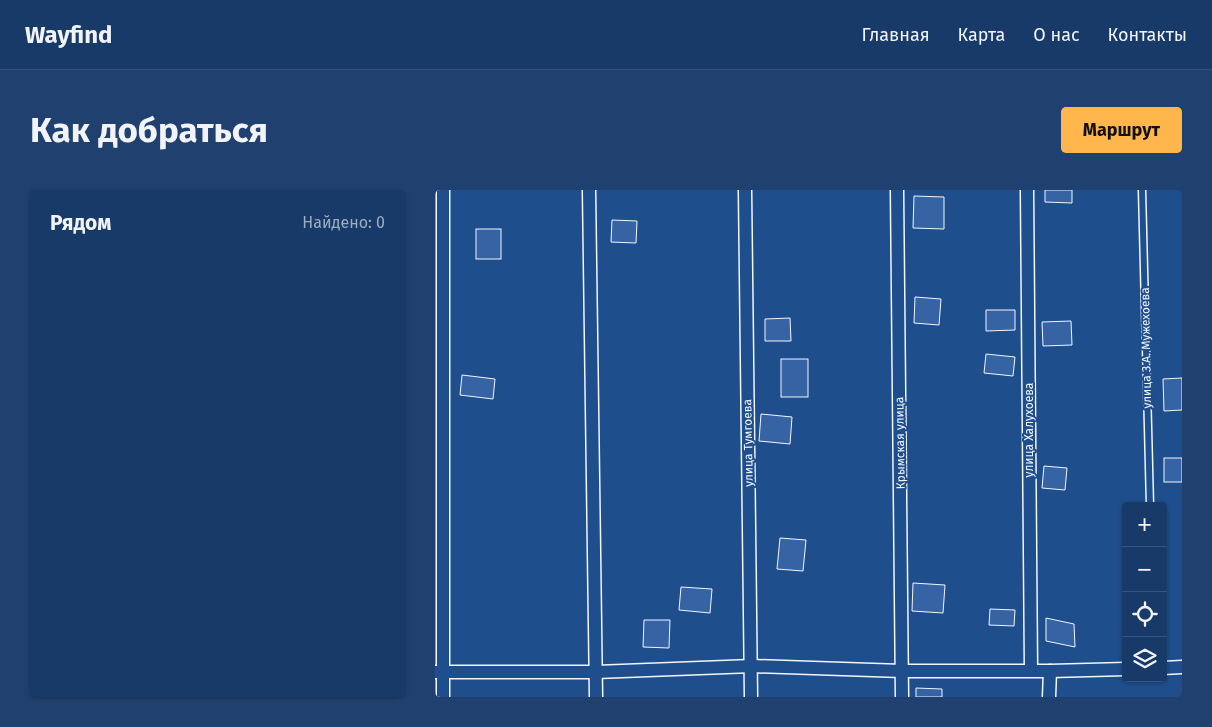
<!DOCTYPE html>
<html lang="ru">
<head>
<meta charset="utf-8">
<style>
  :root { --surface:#173a69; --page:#20416f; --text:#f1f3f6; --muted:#9eadc0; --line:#36547d; --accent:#ffb74d }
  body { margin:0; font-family:"Fira Sans",sans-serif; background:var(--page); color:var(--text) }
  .controls { position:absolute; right:15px; bottom:15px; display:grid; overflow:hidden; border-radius:5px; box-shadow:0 1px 4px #0004 }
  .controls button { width:45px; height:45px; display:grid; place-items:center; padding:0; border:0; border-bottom:1px solid var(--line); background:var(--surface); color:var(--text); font:25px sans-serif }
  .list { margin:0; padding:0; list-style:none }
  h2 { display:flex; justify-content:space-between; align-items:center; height:65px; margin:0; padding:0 20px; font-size:21px }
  h2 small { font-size:16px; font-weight:400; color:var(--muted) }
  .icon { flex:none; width:28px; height:28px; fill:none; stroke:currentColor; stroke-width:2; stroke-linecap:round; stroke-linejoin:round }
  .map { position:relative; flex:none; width:747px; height:507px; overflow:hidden; border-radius:5px }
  header { display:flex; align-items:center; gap:30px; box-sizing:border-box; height:70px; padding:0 25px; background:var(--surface); border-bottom:1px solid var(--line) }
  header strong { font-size:24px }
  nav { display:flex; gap:28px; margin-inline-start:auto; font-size:18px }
  .intro { display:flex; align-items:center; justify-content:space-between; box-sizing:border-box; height:120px; padding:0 30px }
  h1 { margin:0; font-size:35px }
  .button { padding:12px 22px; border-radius:5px; background:var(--accent); color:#111; font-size:18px; font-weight:700 }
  main { display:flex; gap:30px; padding:0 30px }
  aside { flex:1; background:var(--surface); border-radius:5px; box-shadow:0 1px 4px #0004 }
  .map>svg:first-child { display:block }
  .building { fill:#3563a3; stroke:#f2f6ff }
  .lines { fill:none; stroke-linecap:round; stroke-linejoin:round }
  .lane-casing { stroke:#f2f6ff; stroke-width:9 }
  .street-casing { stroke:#f2f6ff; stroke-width:15 }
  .lane { stroke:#1f4e8c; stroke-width:6 }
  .street { stroke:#1f4e8c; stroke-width:12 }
  .labels { text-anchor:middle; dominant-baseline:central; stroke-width:4; stroke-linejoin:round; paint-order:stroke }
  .street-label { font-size:12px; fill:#f2f6ff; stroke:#1f4e8c }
</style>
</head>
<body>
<header>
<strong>Wayfind</strong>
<nav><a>Главная</a><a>Карта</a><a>О нас</a><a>Контакты</a></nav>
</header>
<div class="intro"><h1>Как добраться</h1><a class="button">Маршрут</a></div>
<main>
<aside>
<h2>Рядом<small>Найдено: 0</small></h2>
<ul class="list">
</ul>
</aside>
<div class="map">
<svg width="747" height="507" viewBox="0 0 747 507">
  <rect width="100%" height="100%" fill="#1f4e8c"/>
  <g class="building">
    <polygon points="610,0 637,0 637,13 610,12"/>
    <polygon points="479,6 509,7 509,39 478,38"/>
    <polygon points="177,30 202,31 201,53 176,52"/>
    <rect x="41" y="39" width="25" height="30"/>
    <polygon points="480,107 506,109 504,135 479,133"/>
    <polygon points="551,120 580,120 580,140 551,141"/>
    <polygon points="355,128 356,151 330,151 330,129"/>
    <polygon points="636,131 637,155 608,156 607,132"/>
    <polygon points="551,164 580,167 578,186 549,183"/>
    <rect x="346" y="169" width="27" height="38"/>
    <polygon points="27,185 60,189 58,209 25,205"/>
    <polygon points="747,188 747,220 729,221 728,189"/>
    <polygon points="326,224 357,227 355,254 324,251"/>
    <rect x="729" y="268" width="18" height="24"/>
    <polygon points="609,276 632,278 630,300 607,298"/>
    <polygon points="345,348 371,350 368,381 342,379"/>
    <polygon points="478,393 510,395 508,423 477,421"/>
    <polygon points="246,397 277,399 275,423 244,420"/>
    <polygon points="555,419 580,420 579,436 554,435"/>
    <polygon points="611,428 639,434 640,457 611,451"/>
    <polygon points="209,430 235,430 234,458 208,457"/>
    <polygon points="481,498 507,499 507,507 481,507"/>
  </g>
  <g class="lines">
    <defs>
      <polyline id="lane" points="707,0 715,316"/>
      <g id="street">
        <polyline points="8,0 8,507"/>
        <polyline points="154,0 161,507"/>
        <polyline points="310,0 316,507"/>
        <polyline points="462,0 467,507"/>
        <polyline points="592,0 596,480"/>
        <polyline points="728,478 747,477"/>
        <polyline points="0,482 161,482 317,476 467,481 615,481 691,479"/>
        <polyline points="614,507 615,481"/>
      </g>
    </defs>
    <use href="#lane" class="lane-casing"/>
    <use href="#street" class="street-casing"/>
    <use href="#lane" class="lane"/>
    <use href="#street" class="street"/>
  </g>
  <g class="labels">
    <g class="street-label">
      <text transform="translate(711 158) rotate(-91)">улица З.А. Мужехоева</text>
      <text transform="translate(594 240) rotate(-90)">улица Халухоева</text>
      <text transform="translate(313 253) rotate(-91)">улица Тумгоева</text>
      <text transform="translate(465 253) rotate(-91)">Крымская улица</text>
    </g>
  </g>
</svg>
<div class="controls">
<button>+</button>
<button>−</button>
<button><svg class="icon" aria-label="locate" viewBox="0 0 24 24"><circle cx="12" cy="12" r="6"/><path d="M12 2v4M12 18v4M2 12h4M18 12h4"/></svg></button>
<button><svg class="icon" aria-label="layers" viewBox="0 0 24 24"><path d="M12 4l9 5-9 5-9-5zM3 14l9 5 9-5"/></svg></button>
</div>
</div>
</main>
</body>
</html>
